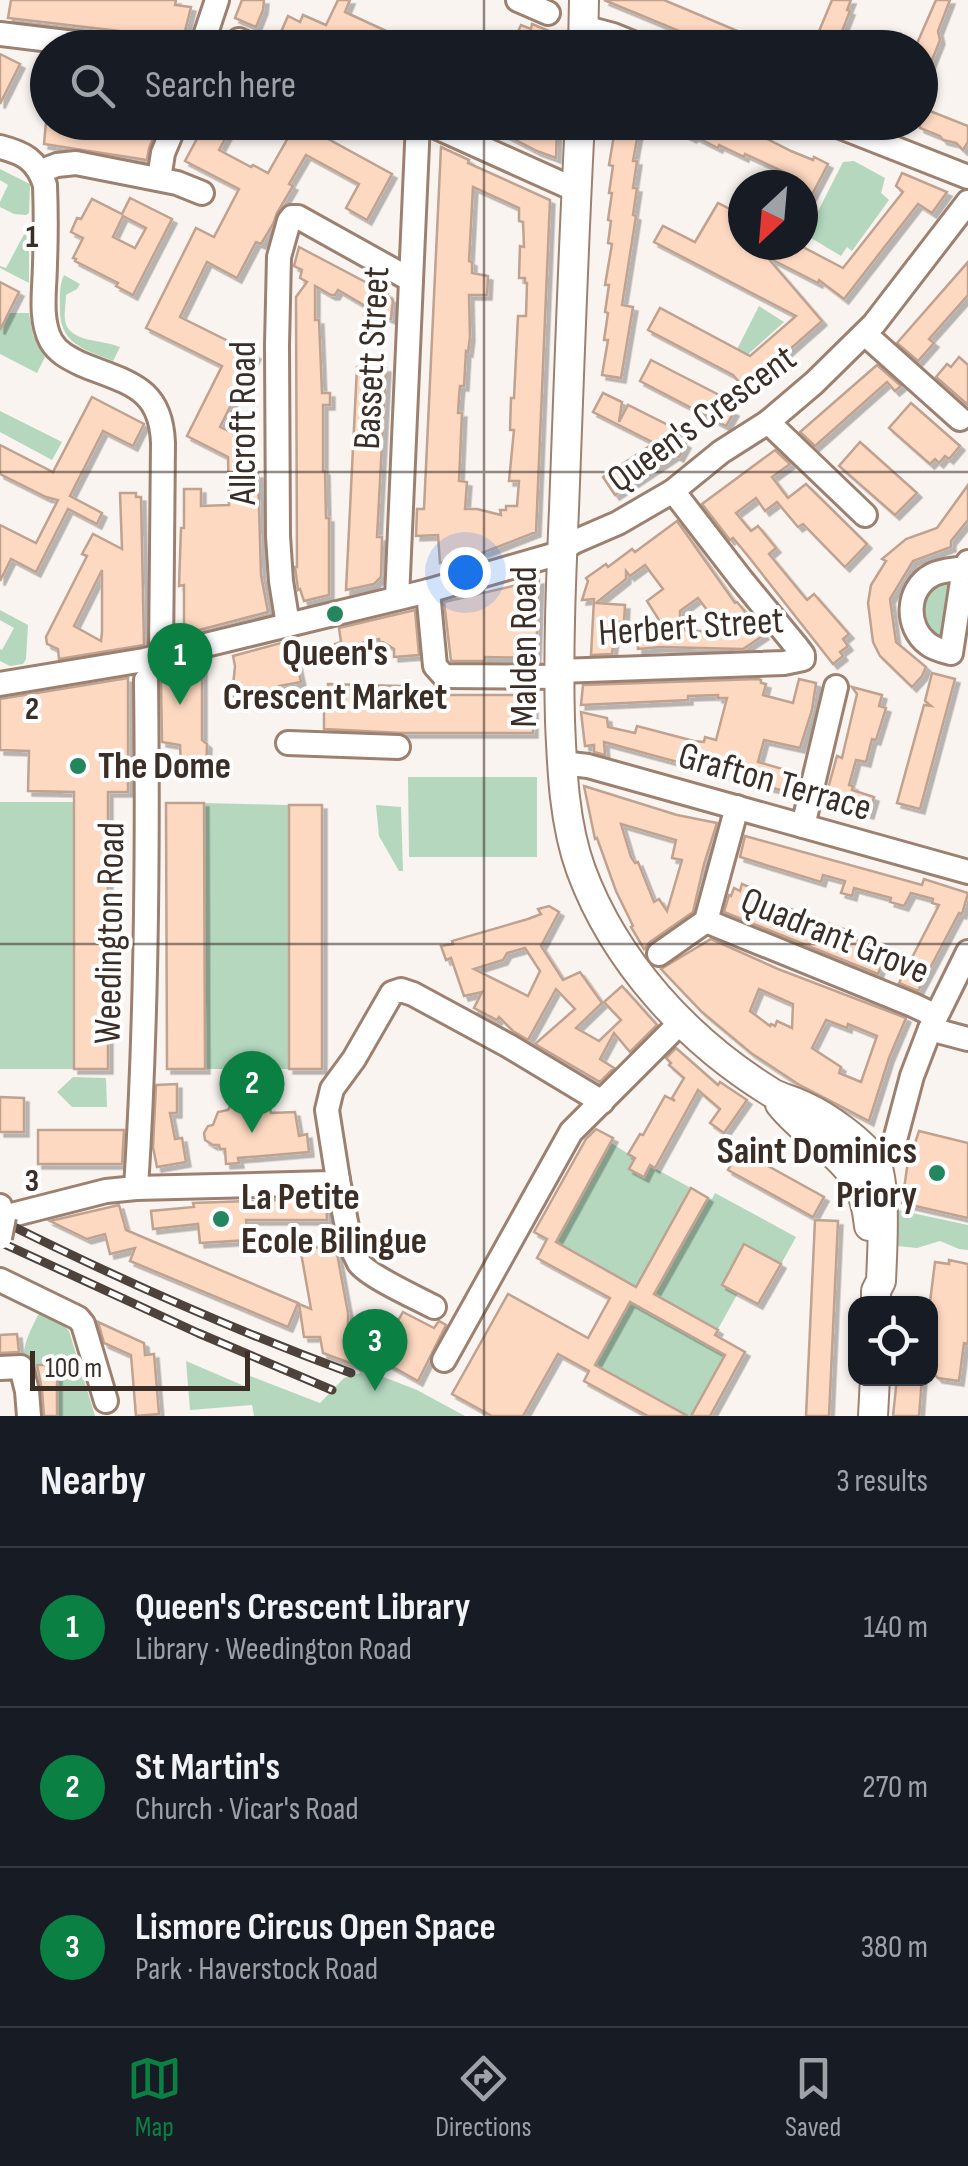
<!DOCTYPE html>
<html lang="en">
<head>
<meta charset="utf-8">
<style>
  :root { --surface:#171b24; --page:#242831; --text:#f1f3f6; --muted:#9ea1a6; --line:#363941; --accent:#0b8043 }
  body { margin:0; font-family:"Sofia Sans Condensed",sans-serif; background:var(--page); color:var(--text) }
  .controls { position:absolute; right:30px; bottom:30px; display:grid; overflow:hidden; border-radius:20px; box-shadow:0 2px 8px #0004 }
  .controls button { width:90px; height:90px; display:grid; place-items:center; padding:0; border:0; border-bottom:2px solid var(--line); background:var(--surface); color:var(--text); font:50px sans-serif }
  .compass { position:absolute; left:728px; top:170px; width:90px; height:90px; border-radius:50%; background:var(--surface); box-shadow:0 2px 8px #0004; rotate:206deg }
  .scale { position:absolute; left:30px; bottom:25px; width:220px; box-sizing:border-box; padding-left:10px; border:5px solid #3a2e27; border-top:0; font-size:28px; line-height:35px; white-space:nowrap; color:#3a2e27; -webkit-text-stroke:8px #fff; paint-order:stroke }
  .you { position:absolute; left:465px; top:572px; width:35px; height:35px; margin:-25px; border:8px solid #fff; border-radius:50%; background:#1a73e8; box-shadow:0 0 0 15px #1a73e833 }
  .badge { display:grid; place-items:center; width:65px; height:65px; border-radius:50%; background:var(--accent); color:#fff; font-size:32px; font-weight:700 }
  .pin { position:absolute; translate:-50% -82px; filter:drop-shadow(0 2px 5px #0008) }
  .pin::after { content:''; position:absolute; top:52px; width:35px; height:30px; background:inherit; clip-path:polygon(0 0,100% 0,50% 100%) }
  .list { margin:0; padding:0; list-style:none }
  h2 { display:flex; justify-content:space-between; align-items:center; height:130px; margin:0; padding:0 40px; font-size:42px }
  h2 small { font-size:32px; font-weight:400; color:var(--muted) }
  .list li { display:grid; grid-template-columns:65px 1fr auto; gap:30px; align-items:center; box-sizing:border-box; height:160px; padding:0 40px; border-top:2px solid var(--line) }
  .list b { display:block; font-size:38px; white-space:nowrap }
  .list p { margin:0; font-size:32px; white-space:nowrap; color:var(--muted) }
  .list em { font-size:32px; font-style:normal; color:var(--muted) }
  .icon { flex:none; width:55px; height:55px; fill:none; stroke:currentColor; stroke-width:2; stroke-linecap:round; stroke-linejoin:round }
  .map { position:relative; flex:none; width:968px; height:1416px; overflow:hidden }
  .search { position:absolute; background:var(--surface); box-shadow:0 2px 8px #0004; left:30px; right:30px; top:30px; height:110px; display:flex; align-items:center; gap:25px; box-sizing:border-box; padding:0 35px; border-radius:55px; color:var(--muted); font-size:38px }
  .sheet { height:610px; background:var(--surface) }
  nav { display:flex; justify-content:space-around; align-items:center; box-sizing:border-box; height:140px; border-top:2px solid var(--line); background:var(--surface); font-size:28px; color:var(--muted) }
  nav a { display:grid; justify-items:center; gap:5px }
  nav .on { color:var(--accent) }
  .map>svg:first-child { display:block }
  .green { fill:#b4d7be }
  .building { fill:#fed9c2; stroke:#bfa290; stroke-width:2.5; fill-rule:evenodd; filter:url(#shadow) }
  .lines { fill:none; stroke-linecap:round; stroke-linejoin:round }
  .minor-casing { stroke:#9d8170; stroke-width:28 }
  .major-casing { stroke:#9d8170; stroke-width:32 }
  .minor { stroke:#fff; stroke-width:22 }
  .major { stroke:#fff; stroke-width:28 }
  .rail-casing { stroke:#4e433c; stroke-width:9 }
  .rail { stroke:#fff; stroke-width:5; stroke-dasharray:15; stroke-linecap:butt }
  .minor-bridge-casing { stroke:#9d8170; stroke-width:28; stroke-linecap:butt }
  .minor-bridge { stroke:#fff; stroke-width:22 }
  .grid { fill:none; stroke:#3a2e27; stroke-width:2.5; stroke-opacity:0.55 }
  .poi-dot { fill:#24865f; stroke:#fff; stroke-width:4 }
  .labels { text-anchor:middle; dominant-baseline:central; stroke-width:8; stroke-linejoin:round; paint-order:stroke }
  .street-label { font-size:38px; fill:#3a2e27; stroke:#fff }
  .poi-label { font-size:38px; font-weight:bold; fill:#3a2e27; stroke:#fff; text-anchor:start }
  .grid-label { font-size:32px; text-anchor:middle; font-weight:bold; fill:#3a2e27; stroke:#fff; stroke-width:8; stroke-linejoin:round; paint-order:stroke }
</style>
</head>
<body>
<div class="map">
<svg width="968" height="1416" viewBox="0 0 968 1416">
  <defs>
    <filter id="shadow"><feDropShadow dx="4.5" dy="4.5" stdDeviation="0" flood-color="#0004"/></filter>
  </defs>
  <rect width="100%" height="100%" fill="#faf4f0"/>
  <g class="green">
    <polygon points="854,161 885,178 881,193 889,200 852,251 847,247 841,256 806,235 843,162"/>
    <polygon points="0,169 30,184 29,213 26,215 14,214 0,207 0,202 8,185 0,180"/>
    <polygon points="29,225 29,283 0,268 0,266 6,268"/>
    <path d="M64 275 80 284 77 289 66 295C66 303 64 312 65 320 68 343 102 339 120 347L113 361C84 349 59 344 60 308 60 296 59 286 64 275Z"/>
    <polygon points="759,306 784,322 727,373 726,371"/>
    <polygon points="9,313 29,313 33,335 45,357 37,373 0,354 0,330"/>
    <polygon points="0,411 62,442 52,460 0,432"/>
    <polygon points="947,581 950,586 941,637 937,640 918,616 929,585"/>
    <polygon points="0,610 28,625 26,659 23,664 10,666 0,661 0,649 2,650 14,628 0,620"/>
    <polygon points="408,777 537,777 537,857 409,857"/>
    <rect x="0" y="802" width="74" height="267"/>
    <polygon points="204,803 289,805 289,1069 205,1069"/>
    <polygon points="376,805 401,807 403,871 399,871 379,836"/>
    <polygon points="73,1077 106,1078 107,1107 72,1107 57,1092"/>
    <polygon points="611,1143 640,1161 634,1160 630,1169 644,1176 649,1168 644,1165 645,1163 691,1188 636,1287 556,1242"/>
    <polygon points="715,1193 796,1237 781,1264 745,1244 741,1247 736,1263 731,1267 733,1269 724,1279 738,1293 718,1329 655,1294 708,1198 712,1199"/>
    <polygon points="898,1210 968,1225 968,1250 959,1249 940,1241 917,1248 897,1246"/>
    <polygon points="630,1301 708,1346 715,1335 731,1344 691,1416 671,1416 674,1408 595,1365"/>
    <path d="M42 1313 62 1323 69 1331 95 1416H57V1365H37V1387C18 1355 22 1347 38 1315Z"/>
    <polygon points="186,1361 249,1388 250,1376 320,1403 344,1378 360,1373 358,1367 417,1390 465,1416 254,1416 252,1405 190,1410"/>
  </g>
  <g class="building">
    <polygon points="11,0 176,0 175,5 191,7 182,43 146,38 146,34 8,18"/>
    <polygon points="242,0 264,0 263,10 256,27 235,18"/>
    <polygon points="338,0 350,0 345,12 423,48 313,48 281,32 288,16 300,22 303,15 326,25"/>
    <polygon points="604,0 664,0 778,48 720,48"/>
    <polygon points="832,0 851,0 847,10 850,11 840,36 843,38 839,48 812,48"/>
    <polygon points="936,0 950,0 938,31 940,40 921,88 920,48 915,48"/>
    <polygon points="532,24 559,35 559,48 523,48 524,44 514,40 521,25 531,29"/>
    <polygon points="0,54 20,64 0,104"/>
    <polygon points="920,107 968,126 968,142 963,150 956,143 943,140 940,136 920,128"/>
    <polygon points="46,122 160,122 149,148 147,160 44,144"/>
    <polygon points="206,122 234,122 219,150 251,167 253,165 268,173 297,122 392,174 367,220 346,208 359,184 306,155 289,184 293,186 277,213 273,224 261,244 256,242 237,278 207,262 180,317 256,355 220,427 250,441 233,474 258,474 261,575 268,612 184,634 184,585 179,586 181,528 184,528 184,489 201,489 201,506 229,505 228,457 187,436 222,366 146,328 196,228 214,237 239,189 185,161"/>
    <polygon points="481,122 557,122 556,158 537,151"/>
    <polygon points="660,122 734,122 791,151 813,160 814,157 828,164 803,212 803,185 790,185 795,177 745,154 744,157 719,145 718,148 694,136 692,138"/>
    <polygon points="615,129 638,133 633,161 637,161 633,188 637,188 633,215 636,216 622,305 633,307 621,378 602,375 608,340 604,340 608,313 605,312 609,285 605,285 612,244 608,243 611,221 608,220 612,193 609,193 613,166 609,165"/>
    <path d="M441 147 469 160 468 163 550 200 536 532 482 553 440 563 438 535 416 536 417 509H424ZM473 187 519 208V221L523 222 524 247 520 246 519 278H525V283H527L526 316H518L514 398H511L510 430H514L509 481H519L517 506H506V510H500L501 515 477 509H465L467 482 459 481 462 413H458L459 397 460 386H464L466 351 468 352 470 337 469 295H487L488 276 472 273V262L469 261Z"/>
    <polygon points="902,173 947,192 932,213 918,204 844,299 819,280 818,283 767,257 822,321 745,389 733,375 648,330 660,308 750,356 796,316 654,242 663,226 695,242 718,203 743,216 743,245 799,245 843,268 903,192 896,186"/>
    <path d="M130 198 172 219 133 295 116 286 118 283 75 261 76 259 73 258 83 238 71 232 77 218 81 219 92 199 122 214ZM123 216 146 228 135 248 113 237Z"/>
    <polygon points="299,247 388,294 387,296 393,300 391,319 379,314 375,320 364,315 367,307 338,290 335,295 331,295 315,286 315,320 319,320 322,393 330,393 330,405 323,405 323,471 325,471 326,518 329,518 329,595 304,601 300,589 298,590 295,567 297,567 296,297 307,282 300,278 302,270 294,266"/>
    <polygon points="968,262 968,295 929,339 934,343 918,361 897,343"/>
    <polygon points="0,282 19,292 0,330"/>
    <polygon points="959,357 968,365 968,405 936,377 947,364 951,367"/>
    <polygon points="651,360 725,398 721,406 734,412 726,426 640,381"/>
    <polygon points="877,365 901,386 895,391 887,382 815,446 800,432"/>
    <polygon points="357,367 386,368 377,537 382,537 381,577 374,584 346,590"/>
    <polygon points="603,393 622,402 619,422 628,405 678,430 674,437 686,444 679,457 675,455 615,495 603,477 654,443 593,412"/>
    <polygon points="92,397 144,424 133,446 103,431 70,496 102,513 97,524 68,509 36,572 11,559 0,581 0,525 36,543 58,500 46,497 0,474 0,445 53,472"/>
    <polygon points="911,403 960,446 949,459 945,456 939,463 935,459 930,464 889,428"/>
    <polygon points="860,442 917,493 895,515 839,466"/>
    <polygon points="775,450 790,464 772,477 788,498 806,484 867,544 845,567 803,524 798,527 777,502 765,511 756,498 736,513 751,531 758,526 776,548 769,554 807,600 814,594 849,634 843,639 848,646 840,652 843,656 833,664 748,556 733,538 730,540 702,504"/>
    <polygon points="968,485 968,520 951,541 951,547 913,561 890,599 896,642 926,667 922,676 912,687 880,656 873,642 868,603 871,585 886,561 882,559 906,539 937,528"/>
    <path d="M120 493H136V497H141L144 645 59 659 58 649 47 644 46 637 87 556 82 554 93 534 122 549ZM102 570V632L101 641 74 626Z"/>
    <path d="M677 521 735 603 737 602 764 635 743 649 661 647 638 649V624L661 623 647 601 663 589 645 565 630 576 626 571V579L596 603 625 605 624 622H616L612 654 591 655 594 599 582 600 588 581 586 578 606 564 608 567 632 549 635 552ZM698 598 710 614 712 631H686L680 622V611Z"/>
    <polygon points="539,580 536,658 485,657 485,661 451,661 444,602"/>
    <polygon points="415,610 419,655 394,657 394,649 383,642 380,643 379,639 353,645 356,652 339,657 335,644 341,642 339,628"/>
    <polygon points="288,641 293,644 301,682 279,686 280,701 235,699 232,696 235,666 233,656"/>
    <polygon points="202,661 202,740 207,744 206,772 181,766 180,745 162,742 161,680 158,672"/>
    <polygon points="932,673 955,679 920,809 897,803 924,705 931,706 925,701"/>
    <polygon points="128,678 128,792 108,792 108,1069 74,1069 74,792 28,791 29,751 0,750 0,699"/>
    <polygon points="758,679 761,680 761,683 766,684 763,695 793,703 799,679 816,683 812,710 800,748 764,740 758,762 800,774 795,794 604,742 605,755 594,752 594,745 585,746 581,712 607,718 608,727 635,733 637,726 694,741 704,742 705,737 716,740 727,698 718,698 718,695 688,696 688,700 581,705 583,685"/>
    <polygon points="328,684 401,686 401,695 533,695 533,733 402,733 324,729 324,699 328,699"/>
    <polygon points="852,687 882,695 879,706 886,708 876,740 872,739 866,762 856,760 849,785 853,786 852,790 874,797 869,814 824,803 837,756 842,758 845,745 857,694"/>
    <path d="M584 786 677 815 717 823 704 864 693 912 650 942 644 949 631 927 633 926 616 891 597 838 595 839ZM621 824 676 840 672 858 682 860 667 911 659 899 654 902 638 862 635 863 631 857Z"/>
    <polygon points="166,803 204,803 205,1069 167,1069"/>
    <rect x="289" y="805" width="33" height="264"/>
    <polygon points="745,836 922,885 924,879 968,893 962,914 959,913 918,991 899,983 939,905 932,903 933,899 911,893 904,906 890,902 891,898 854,888 852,896 841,893 845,881 823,875 821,882 740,857"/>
    <polygon points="742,884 752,888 751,893 801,913 800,916 822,924 822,922 833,925 844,929 842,934 869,945 870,942 888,949 878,974 724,912 729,895 731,896 734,888 740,891"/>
    <path d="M549 906 559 912 541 946 563 980 580 972 602 1003 576 1028 599 1041 621 1020 604 1002 622 986 657 1025 630 1052 614 1033 600 1059 614 1068 600 1082 535 1044 575 1009 556 989 528 1040 513 1031 499 1017 497 1020 474 1008 482 992 464 996 451 958 446 960 441 946 453 944 452 941 528 919 541 914 538 909ZM525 948 540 971 528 996 474 969 503 960 507 953Z"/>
    <path d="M711 939 778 969 906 1018 889 1058 869 1121 798 1084 751 1053 702 1012 661 969ZM759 989 793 1004 792 1028 777 1021 775 1026 771 1024 770 1026 750 1011ZM826 1020 847 1028 848 1024 877 1036 861 1082 839 1073 841 1067 812 1048Z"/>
    <polygon points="676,1048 718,1085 720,1082 747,1100 724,1133 710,1123 720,1109 698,1090 655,1168 650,1165 644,1177 629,1169 635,1158 628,1154 640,1134 643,1135 665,1096 675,1101 672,1098 684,1078 669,1065 671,1063 666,1058"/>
    <polygon points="177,1084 177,1113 170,1113 175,1139 182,1138 186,1162 157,1167 153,1147 156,1085"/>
    <polygon points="0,1097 24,1098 24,1132 0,1132"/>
    <polygon points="244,1101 251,1107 264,1105 265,1109 270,1108 271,1113 295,1112 299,1136 307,1134 309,1152 238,1158 239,1163 226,1164 225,1149 220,1149 219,1145 213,1145 205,1140 204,1133 208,1126 213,1125 218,1112 228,1110 232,1103"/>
    <polygon points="596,1129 613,1138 556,1242 636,1287 691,1188 708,1198 654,1294 718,1330 715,1335 745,1352 710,1416 691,1416 725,1355 630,1302 595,1365 688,1416 648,1416 584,1381 589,1371 558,1354 523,1416 492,1416 452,1394 508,1294 588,1338 610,1298 537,1258 547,1239 534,1232 586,1139"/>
    <polygon points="38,1130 124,1130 122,1164 38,1164"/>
    <polygon points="919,1131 968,1143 968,1218 902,1203 909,1154 911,1155"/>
    <polygon points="739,1150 824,1197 813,1217 728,1170"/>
    <polygon points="326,1198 327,1220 246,1220 249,1240 200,1243 198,1224 153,1229 151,1211 194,1207 193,1203"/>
    <polygon points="119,1205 126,1230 298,1303 288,1327 130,1261 135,1248 110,1254 105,1234 87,1239 50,1221"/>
    <polygon points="815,1220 838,1221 829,1416 806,1416"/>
    <polygon points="744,1244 781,1264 758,1304 722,1285"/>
    <polygon points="300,1247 336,1248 348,1313 348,1333 350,1333 355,1365 323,1353 320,1337 304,1337 299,1304 311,1309"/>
    <polygon points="949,1260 968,1264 968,1344 964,1343 959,1381 938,1378 930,1369 930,1302 935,1262 949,1264"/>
    <polygon points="403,1312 434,1328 439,1321 446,1325 418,1381 377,1358"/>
    <polygon points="98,1322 144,1343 145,1355 154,1354 159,1414 136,1416 131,1355 104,1343"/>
    <polygon points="17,1334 19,1352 0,1353 0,1335"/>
    <polygon points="37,1365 57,1365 57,1416 44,1416 42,1390"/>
    <polygon points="897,1378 922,1378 919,1416 893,1416"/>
  </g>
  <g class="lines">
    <defs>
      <g id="minor">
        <polyline points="518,0 548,13"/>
        <polyline points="583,27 613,35 645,48"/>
        <polyline points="0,34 116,48"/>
        <polyline points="239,40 256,48"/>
        <polyline points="201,48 217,0"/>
        <polyline points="425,122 576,190"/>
        <polyline points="828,122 968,177"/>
        <path d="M0 147C24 153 37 160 45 185 46 211 46 237 45 263 45 287 39 319 51 341 58 353 69 358 81 364 127 383 161 386 163 443L161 655"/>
        <polyline points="41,171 57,165 76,163 177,183 202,193"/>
        <polyline points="159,179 163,153 176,122"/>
        <polyline points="865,334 960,419"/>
        <polyline points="768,422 865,515"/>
        <path d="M964 568C953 570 941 570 932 575 906 589 905 627 928 644 934 649 943 651 951 653L964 568 968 562"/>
        <polyline points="428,591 435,666 444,676 559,677"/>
        <polyline points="397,598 418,122"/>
        <polyline points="288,625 281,581 278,536 277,345 279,257 289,221 292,217 298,217 411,280"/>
        <polyline points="559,671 784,663 803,659 803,655 797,647 741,579 673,491"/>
        <polyline points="0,684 144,660 428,591 553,555 574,542 618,523 673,491 721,452 768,422 814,383 874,324 968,202"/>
        <polyline points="288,743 398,747"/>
        <polyline points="562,763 588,766 968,872"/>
        <polyline points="803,826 836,687"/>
        <polyline points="706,921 913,1005 936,1016"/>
        <polyline points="659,954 706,921 737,807"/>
        <polyline points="930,1029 968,1039"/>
        <polyline points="874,1160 895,1140 912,1076 930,1029 968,952"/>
        <path d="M136 1188C147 1018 148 849 146 680"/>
        <polyline points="0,1206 4,1217 106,1191 136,1188 329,1183 338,1180"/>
        <polyline points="0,1280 78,1318 83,1324 106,1401"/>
        <path d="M434 1307C417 1298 370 1277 359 1263 358 1261 353 1250 351 1248L338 1180 327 1110 332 1089 354 1059 392 993 401 990 413 994 509 1046 602 1102"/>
        <polyline points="444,1360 571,1132 681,1022"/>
        <polyline points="0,1368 21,1367 27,1391 29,1416"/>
      </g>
      <g id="major">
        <polyline points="583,48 584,0"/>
        <path d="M580 122C573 251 569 380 564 509 561 579 558 650 560 721 562 770 564 823 581 870 615 962 687 1040 769 1091 779 1098 793 1100 804 1106 825 1115 863 1142 875 1161 887 1181 882 1256 881 1281L876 1291V1304"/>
        <path d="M780 1104C817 1150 863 1156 869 1226"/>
        <polyline points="873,1416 875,1378"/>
      </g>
    </defs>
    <use href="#minor" class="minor-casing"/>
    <use href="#major" class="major-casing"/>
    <use href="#minor" class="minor"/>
    <use href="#major" class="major"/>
    <defs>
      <g id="rail">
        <path d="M0 1220C114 1277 231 1329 351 1373"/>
        <polyline points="0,1242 198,1333 332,1390"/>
      </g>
    </defs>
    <use href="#rail" class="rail-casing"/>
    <use href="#rail" class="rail"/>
    <defs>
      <polyline id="minor-bridge" points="0,1238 4,1217"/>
    </defs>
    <use href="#minor-bridge" class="minor-bridge-casing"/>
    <use href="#minor-bridge" class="minor-bridge"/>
  </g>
  <path class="grid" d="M484 0V48M484 122V1416M0 472H968M0 944H968"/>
  <g class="poi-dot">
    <circle cx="335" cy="614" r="10"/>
    <circle cx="78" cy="766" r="10"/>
    <circle cx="937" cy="1173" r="10"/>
    <circle cx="221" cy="1219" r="10"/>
  </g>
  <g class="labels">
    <g class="street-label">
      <text transform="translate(372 358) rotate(-87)">Bassett Street</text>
      <text transform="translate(702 419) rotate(-36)">Queen's Crescent</text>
      <text transform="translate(243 423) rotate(-90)">Allcroft Road</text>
      <text transform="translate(691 627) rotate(-4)">Herbert Street</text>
      <text transform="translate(524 647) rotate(-90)">Malden Road</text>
      <text transform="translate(775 782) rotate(16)">Grafton Terrace</text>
      <text transform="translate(110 933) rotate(-89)">Weedington Road</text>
      <text transform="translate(835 936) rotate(22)">Quadrant Grove</text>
    </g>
    <g class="poi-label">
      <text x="335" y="653" text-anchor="middle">Queen's<tspan x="335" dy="44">Crescent Market</tspan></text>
      <text x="98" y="766">The Dome</text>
      <text x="917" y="1151" text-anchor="end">Saint Dominics<tspan x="917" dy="44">Priory</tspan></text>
      <text x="241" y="1197">La Petite<tspan x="241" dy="44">Ecole Bilingue</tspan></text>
    </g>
  </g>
  <g class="grid-label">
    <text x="32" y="247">1</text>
    <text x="32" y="719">2</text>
    <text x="32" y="1191">3</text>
  </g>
</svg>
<div class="controls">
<button><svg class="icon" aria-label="locate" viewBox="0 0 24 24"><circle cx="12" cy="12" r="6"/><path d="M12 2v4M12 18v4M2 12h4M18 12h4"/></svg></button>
</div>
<svg class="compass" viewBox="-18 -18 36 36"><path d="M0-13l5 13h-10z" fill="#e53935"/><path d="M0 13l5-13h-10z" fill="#9ea1a6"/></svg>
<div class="scale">100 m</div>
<div class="you"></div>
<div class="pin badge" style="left:180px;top:705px">1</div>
<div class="pin badge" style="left:252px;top:1133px">2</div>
<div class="pin badge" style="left:375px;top:1391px">3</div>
<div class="search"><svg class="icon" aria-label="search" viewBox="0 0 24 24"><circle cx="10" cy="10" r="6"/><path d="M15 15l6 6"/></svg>Search here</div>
</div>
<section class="sheet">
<h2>Nearby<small>3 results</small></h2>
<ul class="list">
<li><span class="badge">1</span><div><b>Queen's Crescent Library</b><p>Library · Weedington Road</p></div><em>140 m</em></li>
<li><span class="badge">2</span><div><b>St Martin's</b><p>Church · Vicar's Road</p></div><em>270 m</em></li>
<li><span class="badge">3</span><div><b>Lismore Circus Open Space</b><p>Park · Haverstock Road</p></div><em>380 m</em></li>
</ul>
</section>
<nav>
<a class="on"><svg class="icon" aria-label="map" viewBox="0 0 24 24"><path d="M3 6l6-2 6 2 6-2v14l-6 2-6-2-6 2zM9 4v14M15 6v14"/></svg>Map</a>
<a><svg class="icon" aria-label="directions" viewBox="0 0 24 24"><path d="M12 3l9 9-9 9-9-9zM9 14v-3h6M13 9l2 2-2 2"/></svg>Directions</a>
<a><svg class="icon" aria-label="saved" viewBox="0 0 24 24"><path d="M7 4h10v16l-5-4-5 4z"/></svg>Saved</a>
</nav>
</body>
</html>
